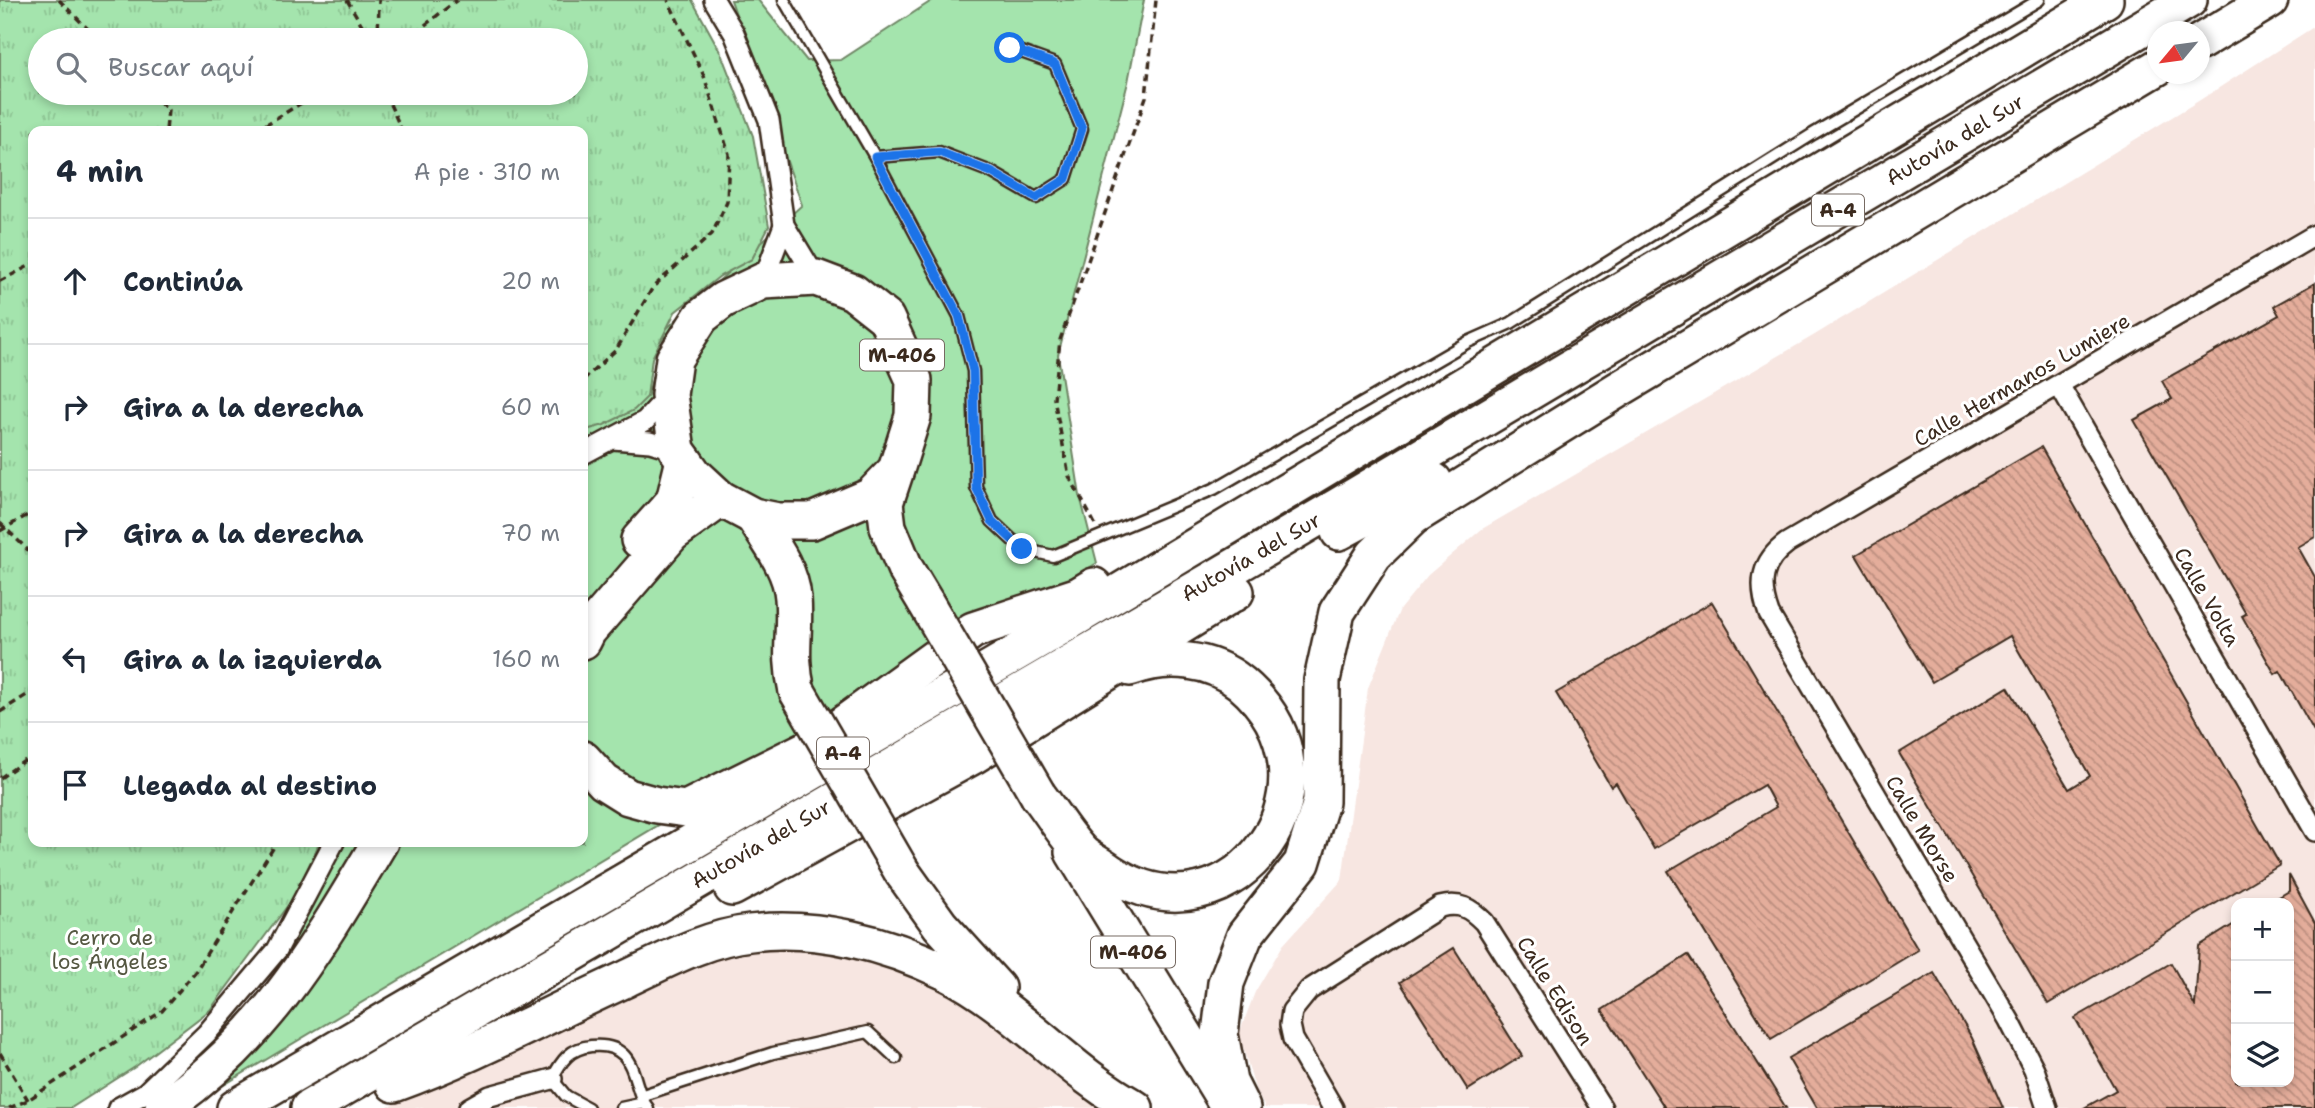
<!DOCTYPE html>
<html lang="es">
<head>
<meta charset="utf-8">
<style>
  :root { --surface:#fff; --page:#f2f2f3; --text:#1f2937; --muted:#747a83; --line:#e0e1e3 }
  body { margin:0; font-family:"Shantell Sans",sans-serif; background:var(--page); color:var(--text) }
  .controls { position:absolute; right:21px; bottom:21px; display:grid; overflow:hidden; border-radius:14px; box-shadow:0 4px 10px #0003 }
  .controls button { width:63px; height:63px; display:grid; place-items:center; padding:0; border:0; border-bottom:2px solid var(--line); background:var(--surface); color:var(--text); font:35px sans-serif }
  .compass { position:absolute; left:2147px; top:21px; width:63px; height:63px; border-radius:50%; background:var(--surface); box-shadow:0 4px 10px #0003; rotate:241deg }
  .stop { position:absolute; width:21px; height:21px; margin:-16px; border:5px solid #1a73e8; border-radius:50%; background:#fff }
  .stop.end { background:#1a73e8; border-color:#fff; box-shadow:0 2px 7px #0008 }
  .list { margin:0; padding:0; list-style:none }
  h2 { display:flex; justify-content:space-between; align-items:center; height:91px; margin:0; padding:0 28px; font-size:30px }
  h2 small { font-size:23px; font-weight:400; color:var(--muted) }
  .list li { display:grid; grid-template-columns:46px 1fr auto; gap:21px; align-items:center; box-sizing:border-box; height:126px; padding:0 28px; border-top:2px solid var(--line) }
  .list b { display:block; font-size:26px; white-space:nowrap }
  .list em { font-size:23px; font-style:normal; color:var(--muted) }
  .icon { flex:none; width:38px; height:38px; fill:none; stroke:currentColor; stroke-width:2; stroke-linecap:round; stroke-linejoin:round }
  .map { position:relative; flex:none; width:2315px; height:1108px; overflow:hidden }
  .search { position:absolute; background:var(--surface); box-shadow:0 4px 10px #0003; left:28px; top:28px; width:560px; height:77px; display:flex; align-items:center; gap:18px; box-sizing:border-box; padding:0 24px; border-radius:38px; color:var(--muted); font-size:26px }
  .panel { position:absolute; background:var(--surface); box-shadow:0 4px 10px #0003; left:28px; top:126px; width:560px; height:721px; border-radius:14px }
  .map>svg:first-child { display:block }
  .built { fill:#f7e6e1; fill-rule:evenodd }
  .green { fill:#a4e4ad; stroke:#708766; stroke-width:2 }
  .park { fill:url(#park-tufts); stroke:#708766; stroke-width:2; fill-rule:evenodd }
  .building { fill:url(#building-back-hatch); stroke:#3b2a1e; stroke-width:2 }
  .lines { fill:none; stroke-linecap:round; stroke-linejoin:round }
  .lane-casing { stroke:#3b2a1e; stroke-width:15 }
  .street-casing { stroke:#3b2a1e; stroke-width:24 }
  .highway-casing { stroke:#3b2a1e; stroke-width:40 }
  .path { stroke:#3b2a1e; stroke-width:3.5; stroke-dasharray:7 5; stroke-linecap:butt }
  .lane { stroke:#fff; stroke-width:10 }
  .street { stroke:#fff; stroke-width:19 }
  .highway { stroke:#fff; stroke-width:35 }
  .highway-bridge-casing { stroke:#3b2a1e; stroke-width:40; stroke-linecap:butt }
  .highway-bridge { stroke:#fff; stroke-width:35 }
  .route { stroke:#1a73e8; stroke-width:9 }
  .labels { text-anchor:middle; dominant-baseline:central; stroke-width:6; stroke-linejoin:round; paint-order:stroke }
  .shield { fill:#fff; stroke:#766a62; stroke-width:2 }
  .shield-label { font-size:19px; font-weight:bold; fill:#3b2a1e }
  .street-label { font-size:21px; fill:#3b2a1e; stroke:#fff }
  .park-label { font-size:21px; fill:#555842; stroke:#fff }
</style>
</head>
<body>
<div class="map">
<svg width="2315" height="1108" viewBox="0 0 2315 1108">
  <defs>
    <pattern id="park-tufts" width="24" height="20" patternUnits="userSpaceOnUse" patternTransform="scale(1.75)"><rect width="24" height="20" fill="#a4e4ad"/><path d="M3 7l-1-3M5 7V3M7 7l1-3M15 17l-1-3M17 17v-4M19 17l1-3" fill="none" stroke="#8ec494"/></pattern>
    <pattern id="building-back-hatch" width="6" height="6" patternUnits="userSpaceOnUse" patternTransform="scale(1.75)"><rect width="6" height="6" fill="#e4ad9b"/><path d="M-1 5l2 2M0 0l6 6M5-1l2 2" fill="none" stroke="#ba8d7e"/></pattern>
  </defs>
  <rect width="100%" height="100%" fill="#fff"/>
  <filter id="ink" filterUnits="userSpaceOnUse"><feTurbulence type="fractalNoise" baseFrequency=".0143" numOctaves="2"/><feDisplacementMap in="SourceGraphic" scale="14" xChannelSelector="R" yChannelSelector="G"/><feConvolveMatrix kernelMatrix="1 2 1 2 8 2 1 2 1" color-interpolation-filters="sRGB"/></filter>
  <g filter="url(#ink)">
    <g class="built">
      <path d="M2315 26V1108H1265L1256 1091 1239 1034 1255 992 1283 945 1342 880 1368 688 1400 609 1428 575 1482 529 1813 336 2200 100ZM2236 903H2289V1082H2236Z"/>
      <polygon points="758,946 864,949 939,985 1022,1039 1110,1108 386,1108 517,1042 680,968"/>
    </g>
    <polygon class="green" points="731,0 758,0 807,61 841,60 933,0 1144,0 1128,82 1058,355 1080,496 1097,563 217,1089 344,842 583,842 583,428 647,397 666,329 802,205"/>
    <path class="park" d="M0 0H692L720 51 753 136 769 226 752 259 720 276 675 312 652 358 647 397 634 410 604 425 583 431V131H33V842H320L294 897 210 1010 135 1067 71 1108H0ZM40 40H576V93H40Z"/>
    <g class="building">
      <polygon points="2315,283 2315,537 2298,547 2315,577 2315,733 2280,671 2275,674 2242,616 2246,614 2134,420 2172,399 2162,381 2279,315 2274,306"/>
      <polygon points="2041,447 2280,865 2048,1004 1899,753 2008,687 2069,789 2090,776 2010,636 1932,682 1856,555"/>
      <polygon points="1712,602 1918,950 1771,1039 1668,871 1776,807 1764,785 1654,849 1616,783 1611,787 1556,693"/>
      <polygon points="2289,875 2315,923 2315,1108 2084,1108 2116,1090 2075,1018 2171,963 2195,1006 2199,946 2236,923 2236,1082 2289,1082 2289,903 2269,903 2289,891"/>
      <polygon points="1454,948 1522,1056 1468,1090 1400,982"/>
      <polygon points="1688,955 1747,1046 1786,1108 1665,1108 1602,1010"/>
      <polygon points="1934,973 1972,1038 2003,1108 1817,1108 1788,1058"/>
    </g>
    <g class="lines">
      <defs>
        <g id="lane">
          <polyline points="784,0 875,157 959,316 973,371 976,487 992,521 1022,549 1053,556 1214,489 1468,342 1511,323 1813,134 2039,0"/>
          <polyline points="875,157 939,152 991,172 1036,198 1066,179 1082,129 1055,64 1010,48"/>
          <polyline points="643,1095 773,1053 868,1032 896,1058"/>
          <path d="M588 1108 566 1096 552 1079C561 1061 570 1048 591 1046 641 1041 630 1088 648 1108"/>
          <polyline points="621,1108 644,1103"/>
        </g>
        <g id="street">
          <polyline points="714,0 734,33 769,120 784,225 816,278"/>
          <polyline points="763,281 784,225"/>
          <polyline points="2059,385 2315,831"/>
          <polyline points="613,439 650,442 677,450"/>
          <polyline points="583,454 645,421 669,395"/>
          <polyline points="118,1108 145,1093 207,1033 277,950 334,842"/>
          <polyline points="469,1108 490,1096 552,1079"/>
          <path d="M1333 1108 1293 1039 1290 1025 1292 1011 1309 990 1440 907C1460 902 1470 908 1484 922L1602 1108"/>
          <path d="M2047 1108 2034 1069 2009 1020 1769 614C1758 584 1761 562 1787 543L2315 235"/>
        </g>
        <g id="highway">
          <polyline points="2200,42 2270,0"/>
          <polyline points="896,470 871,496 812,521 778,521 753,516 721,499 694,474 677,450 669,395 674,359 701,317 723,300 763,281 816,278 853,292 886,318 914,380 913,416 896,470 885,503 888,527 905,568 926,603"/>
          <path d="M753 516C768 540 791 568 793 598 796 633 788 654 797 691"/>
          <polyline points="1339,532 1434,481"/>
          <polyline points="639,540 674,501 684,460"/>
          <polyline points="583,641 588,631 672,534 721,499"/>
          <polyline points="583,759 604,782 628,797 657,805 686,809 813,746 973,630 1079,595 1094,586"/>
          <path d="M1038 795C1052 813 1064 834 1080 851 1087 859 1101 865 1110 872 1235 953 1355 780 1241 683 1210 658 1167 654 1130 668"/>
          <polyline points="1073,852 1226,1102"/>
          <polyline points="902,872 940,925 997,988"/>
          <polyline points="732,888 973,756 1236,592"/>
          <path d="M394 1084C474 1055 549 1014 626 979 666 960 706 938 750 933 817 925 886 943 946 972 1015 1006 1067 1071 1135 1108"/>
          <path d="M163 1108C267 1037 317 947 380 842"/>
          <polyline points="235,1108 1054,631 2105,0"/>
          <polyline points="309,1108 1338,506 2189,0"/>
          <polyline points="1242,1108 1229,1082 1220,1034 1226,983 1245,935 1302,863 1321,802 1322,680 1337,612 1374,555 1413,517 1619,389 2158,67"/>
        </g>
      </defs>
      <use href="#lane" class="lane-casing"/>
      <use href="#street" class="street-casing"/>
      <use href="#highway" class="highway-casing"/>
      <g class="path">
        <polyline points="59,0 99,40"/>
        <polyline points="347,0 371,40"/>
        <polyline points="378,40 379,0"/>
        <polyline points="406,40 457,0"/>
        <polyline points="151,93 168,110 166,131"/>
        <polyline points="385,93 402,131"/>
        <polyline points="255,131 318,93"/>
        <polyline points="0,281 33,264"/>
        <polyline points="583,380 616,350 653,287 712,234 727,202 729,154 704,76 668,0"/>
        <polyline points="0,523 33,555"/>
        <polyline points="1095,524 1069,476 1054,399 1060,340 1146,97 1156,0"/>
        <polyline points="0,531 33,512"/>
        <polyline points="0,712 33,691"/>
        <polyline points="0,778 33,755"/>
        <polyline points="0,1053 28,1100"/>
        <polyline points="9,1108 28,1100 162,1011 195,972 277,842"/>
      </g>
      <use href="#lane" class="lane"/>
      <use href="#street" class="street"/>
      <use href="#highway" class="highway"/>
      <defs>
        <g id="highway-bridge">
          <polyline points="926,603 1038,795"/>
          <polyline points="797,691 902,872"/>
        </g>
      </defs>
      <use href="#highway-bridge" class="highway-bridge-casing"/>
      <use href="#highway-bridge" class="highway-bridge"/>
    </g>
  </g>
  <g class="lines" filter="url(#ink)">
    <polyline class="route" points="1010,48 1055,64 1082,129 1066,179 1036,198 991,172 939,152 875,157 959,316 973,371 976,487 992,521 1022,549"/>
  </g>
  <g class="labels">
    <g class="shield">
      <rect x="1812" y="194.5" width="52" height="31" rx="5"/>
      <rect x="860" y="339.5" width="84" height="31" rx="5"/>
      <rect x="817" y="737.5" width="52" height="31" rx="5"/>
      <rect x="1091" y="936.5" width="84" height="31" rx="5"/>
    </g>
    <g class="shield-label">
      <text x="1838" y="210">A-4</text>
      <text x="902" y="355">M-406</text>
      <text x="843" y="753">A-4</text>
      <text x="1133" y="952">M-406</text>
    </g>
    <g class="street-label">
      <text transform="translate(1955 140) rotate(-31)">Autovía del Sur</text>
      <text transform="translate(2022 380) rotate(-30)">Calle Hermanos Lumiere</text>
      <text transform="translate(1251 557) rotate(-30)">Autovía del Sur</text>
      <text transform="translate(2207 597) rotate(60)">Calle Volta</text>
      <text transform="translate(1922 829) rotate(59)">Calle Morse</text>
      <text transform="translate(761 844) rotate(-30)">Autovía del Sur</text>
      <text transform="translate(1555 991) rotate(58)">Calle Edison</text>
    </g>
    <g class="park-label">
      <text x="110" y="938">Cerro de<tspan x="110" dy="24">los Ángeles</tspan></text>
    </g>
  </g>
</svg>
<div class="controls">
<button>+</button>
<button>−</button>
<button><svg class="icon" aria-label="layers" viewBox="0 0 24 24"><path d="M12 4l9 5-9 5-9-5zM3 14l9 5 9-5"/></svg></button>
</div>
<svg class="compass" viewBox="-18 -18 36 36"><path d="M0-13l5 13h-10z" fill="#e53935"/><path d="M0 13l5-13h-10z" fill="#747a83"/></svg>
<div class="stop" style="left:1010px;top:48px"></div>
<div class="stop end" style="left:1022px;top:549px"></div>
<div class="search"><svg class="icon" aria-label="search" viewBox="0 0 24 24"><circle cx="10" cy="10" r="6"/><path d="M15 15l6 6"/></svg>Buscar aquí</div>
<section class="panel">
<h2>4 min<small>A pie · 310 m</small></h2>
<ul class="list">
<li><svg class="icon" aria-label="ahead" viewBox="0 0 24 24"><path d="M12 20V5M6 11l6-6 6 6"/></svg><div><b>Continúa</b></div><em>20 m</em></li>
<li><svg class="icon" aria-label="right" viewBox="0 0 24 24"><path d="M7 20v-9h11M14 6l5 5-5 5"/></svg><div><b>Gira a la derecha</b></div><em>60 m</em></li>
<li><svg class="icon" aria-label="right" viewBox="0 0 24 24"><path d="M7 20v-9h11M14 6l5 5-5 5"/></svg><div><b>Gira a la derecha</b></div><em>70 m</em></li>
<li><svg class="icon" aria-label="left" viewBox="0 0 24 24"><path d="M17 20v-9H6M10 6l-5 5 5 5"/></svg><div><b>Gira a la izquierda</b></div><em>160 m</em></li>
<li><svg class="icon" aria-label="arrive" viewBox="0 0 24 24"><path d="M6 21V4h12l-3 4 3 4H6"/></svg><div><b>Llegada al destino</b></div></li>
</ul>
</section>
</div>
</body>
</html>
